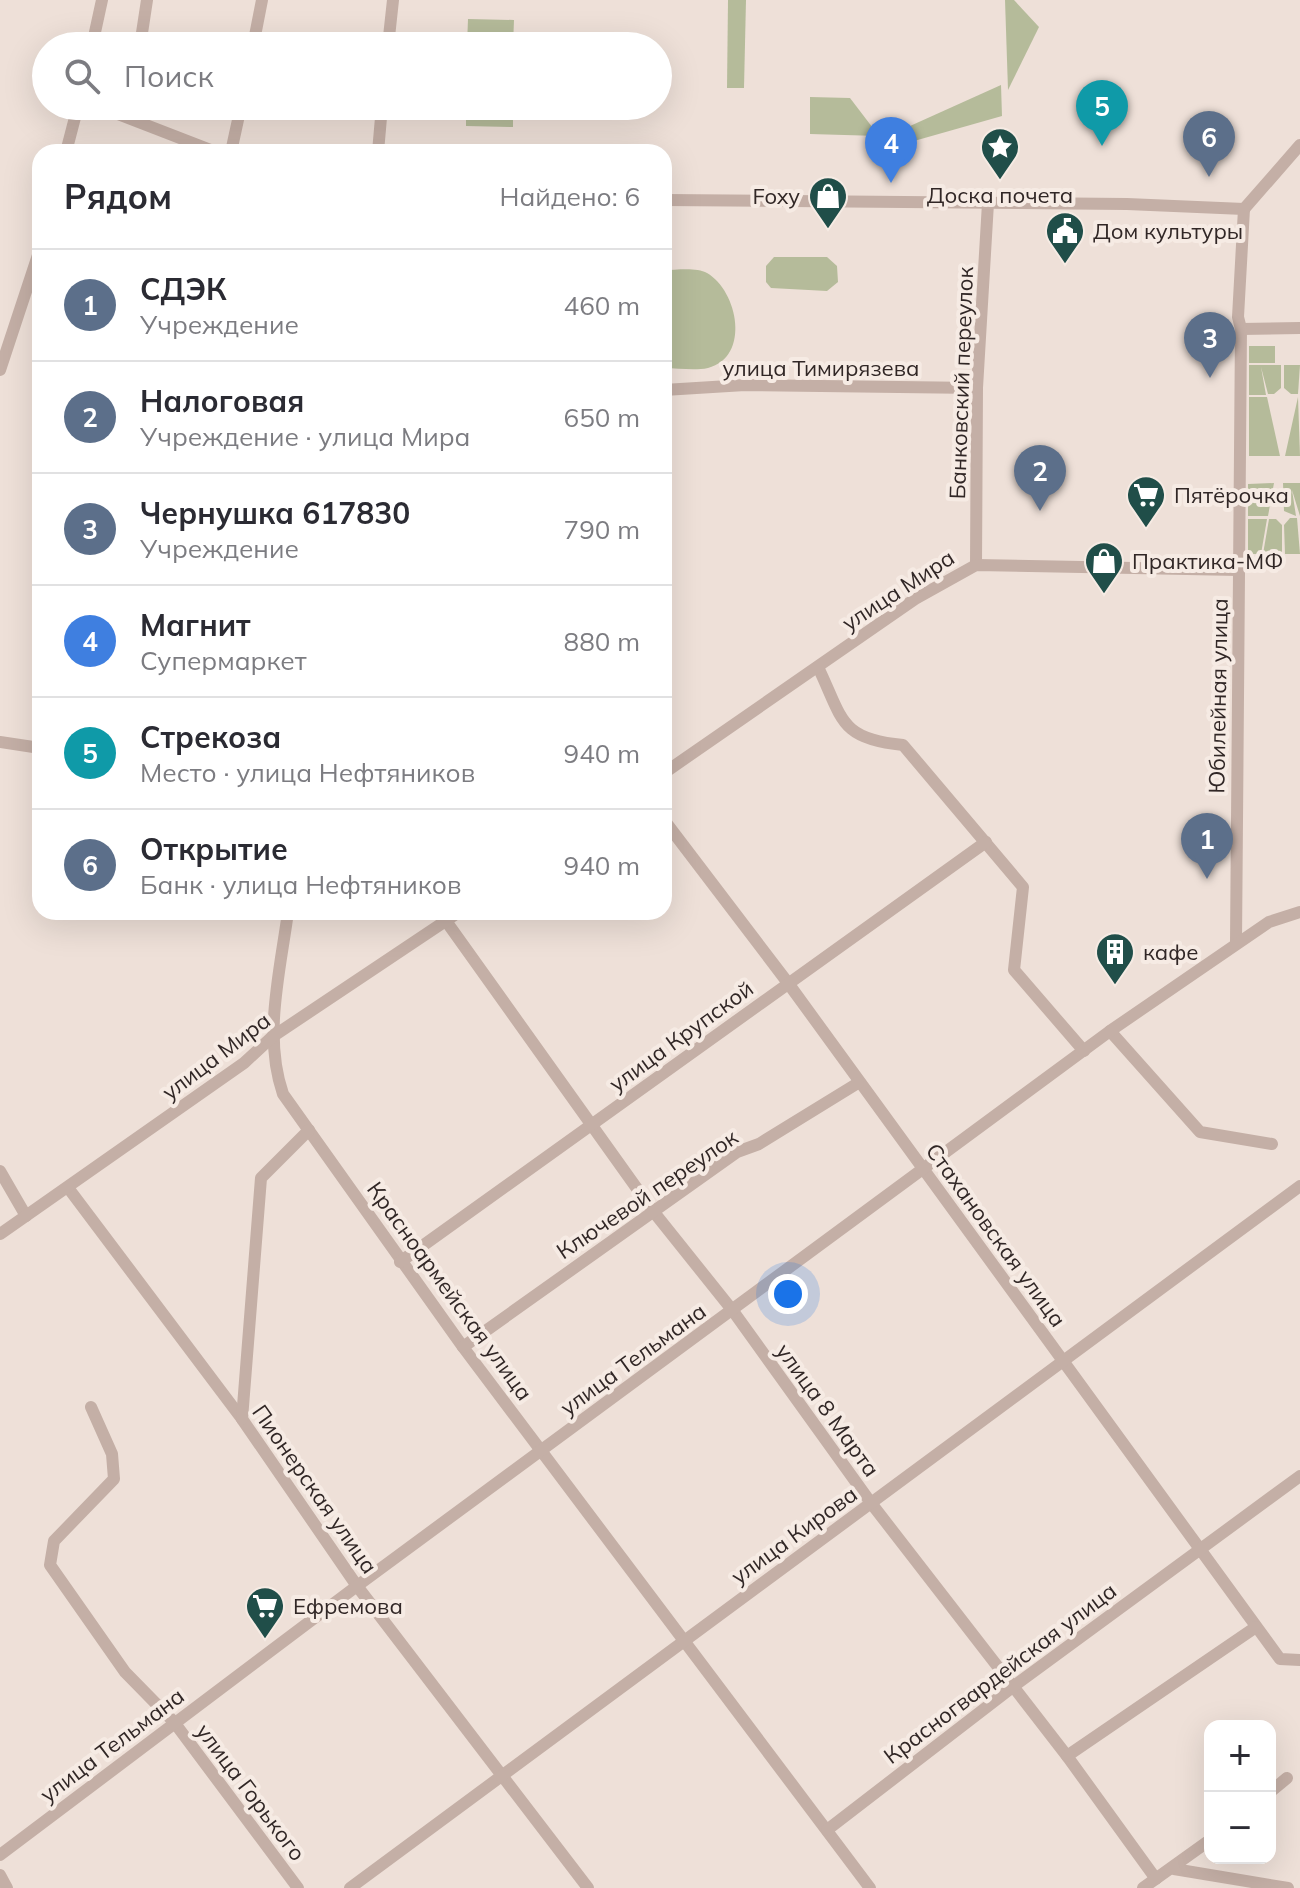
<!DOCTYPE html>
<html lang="ru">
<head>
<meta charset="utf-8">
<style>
  :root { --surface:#fff; --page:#f2f2f3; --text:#2b2b33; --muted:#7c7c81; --line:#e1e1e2; --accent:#204e49 }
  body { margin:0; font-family:Mulish,sans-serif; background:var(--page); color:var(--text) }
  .controls { position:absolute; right:24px; bottom:24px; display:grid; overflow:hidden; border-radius:16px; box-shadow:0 8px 32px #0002 }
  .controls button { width:72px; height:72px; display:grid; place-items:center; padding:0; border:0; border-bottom:2px solid var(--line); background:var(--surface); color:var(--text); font:40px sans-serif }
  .you { position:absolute; left:788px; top:1294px; width:28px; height:28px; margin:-20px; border:6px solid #fff; border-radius:50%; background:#1a73e8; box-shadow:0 0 0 12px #1a73e833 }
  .badge { display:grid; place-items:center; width:52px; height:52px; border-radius:50%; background:var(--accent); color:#fff; font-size:26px; font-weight:700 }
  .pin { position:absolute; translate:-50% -66px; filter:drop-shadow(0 2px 4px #0008) }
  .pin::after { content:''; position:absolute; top:42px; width:28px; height:24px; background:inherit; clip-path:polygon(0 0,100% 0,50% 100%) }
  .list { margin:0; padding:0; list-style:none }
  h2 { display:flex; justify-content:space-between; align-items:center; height:104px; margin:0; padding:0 32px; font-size:34px }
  h2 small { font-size:26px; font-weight:400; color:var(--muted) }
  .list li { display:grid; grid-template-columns:52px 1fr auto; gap:24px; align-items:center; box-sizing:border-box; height:112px; padding:0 32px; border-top:2px solid var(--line) }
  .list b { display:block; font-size:30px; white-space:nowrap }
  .list p { margin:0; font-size:26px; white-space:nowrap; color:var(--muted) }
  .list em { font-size:26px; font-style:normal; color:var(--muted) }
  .icon { flex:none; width:44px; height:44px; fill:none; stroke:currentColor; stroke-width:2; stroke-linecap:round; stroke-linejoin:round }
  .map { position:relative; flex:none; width:1300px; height:1888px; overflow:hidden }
  .search { position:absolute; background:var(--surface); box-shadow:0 8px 32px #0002; left:32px; top:32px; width:640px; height:88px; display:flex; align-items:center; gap:20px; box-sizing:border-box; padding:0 28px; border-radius:44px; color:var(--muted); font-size:30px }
  .panel { position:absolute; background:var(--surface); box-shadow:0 8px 32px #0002; left:32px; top:144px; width:640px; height:776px; border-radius:24px }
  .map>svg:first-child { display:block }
  .green { fill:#b5bb9a }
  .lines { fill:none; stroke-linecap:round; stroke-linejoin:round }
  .minor { stroke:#c4afa6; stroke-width:12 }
  .labels { text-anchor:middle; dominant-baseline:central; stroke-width:8; stroke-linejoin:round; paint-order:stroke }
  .poi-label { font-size:22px; fill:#312726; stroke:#f6ebe4; text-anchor:start }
  .street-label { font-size:22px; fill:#312726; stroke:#f6ebe4 }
</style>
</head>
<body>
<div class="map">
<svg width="1300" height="1888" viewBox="0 0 1300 1888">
  <rect width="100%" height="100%" fill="#eee0d8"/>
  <g class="green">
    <polygon points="728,0 746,0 744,88 727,88"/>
    <polygon points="1005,0 1014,0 1039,27 1008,90"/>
    <polygon points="468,19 514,20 513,46 467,46"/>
    <polygon points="1001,85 1002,116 914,141 910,126"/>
    <polygon points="810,97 850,98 879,136 810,134"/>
    <polygon points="466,106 513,106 513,127 466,126"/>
    <polygon points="774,257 827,257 837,266 838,282 827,291 771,288 766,282 766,266"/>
    <path d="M664 270C676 270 697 267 707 273 738 291 751 357 708 368 694 371 678 368 664 368Z"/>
    <rect x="1249" y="346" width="26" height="17"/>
    <polygon points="1249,365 1281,365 1281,388 1274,394 1268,394 1261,367 1266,395 1249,395"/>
    <polygon points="1284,365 1300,365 1298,394 1291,394 1284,388"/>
    <polygon points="1249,397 1267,397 1280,456 1249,456"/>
    <polygon points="1298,397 1300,456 1285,456"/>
    <polygon points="1274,483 1268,516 1248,516 1248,484"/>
    <polygon points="1283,483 1300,483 1300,516 1292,490 1296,516 1284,511"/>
    <polygon points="1290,518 1297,518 1300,554 1285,554 1284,525"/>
    <polygon points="1248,519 1267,519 1261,554 1248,554"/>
    <polygon points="1269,519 1276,519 1282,525 1282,554 1263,554"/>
  </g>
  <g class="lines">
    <g class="minor">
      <polyline points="92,46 102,0"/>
      <polyline points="140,46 147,0"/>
      <polyline points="253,46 262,0"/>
      <polyline points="388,46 393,0"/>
      <polyline points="97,106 216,152"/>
      <polyline points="66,152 78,106"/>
      <polyline points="231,152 241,106"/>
      <polyline points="378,152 382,106"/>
      <polyline points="664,200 1127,204 1244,209"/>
      <polyline points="1244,209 1300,145"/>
      <polyline points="1241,329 1300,328"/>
      <polyline points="0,370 40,249"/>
      <polyline points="664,390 745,385 977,388"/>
      <polyline points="976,565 977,388 988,203"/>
      <path d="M818 667C843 719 839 739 903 745L1023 887 1014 970 1084 1051"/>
      <polyline points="0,742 40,748"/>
      <polyline points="664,773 915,599 976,565 1239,570"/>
      <polyline points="664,820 788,983 1280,1659 1300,1660"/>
      <path d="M288 912C280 972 263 1036 283 1094L463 1347 870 1888"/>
      <polyline points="446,921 653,1211 733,1311 871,1503 1067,1756 1156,1879"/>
      <polyline points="1236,943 1241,329 1238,317 1244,209"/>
      <polyline points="1110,1031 1200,1132 1272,1144"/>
      <polyline points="0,1171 26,1216"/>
      <polyline points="69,1189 242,1419 357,1586 588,1888"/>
      <polyline points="0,1234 244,1063 272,1037 459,912"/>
      <polyline points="400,1262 986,842"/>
      <polyline points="463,1347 737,1152 759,1144 858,1083"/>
      <polyline points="91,1407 112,1454 114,1479 54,1541 50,1565 125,1672 174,1722 298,1888"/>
      <polyline points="242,1419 261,1178 309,1130"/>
      <polyline points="1067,1756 1256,1627"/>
      <polyline points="1270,1792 1287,1778"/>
      <polyline points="827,1830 1014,1686 1300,1476"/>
      <polyline points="0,1855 357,1586 1110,1031 1269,922 1300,912"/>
      <polyline points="1174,1869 1288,1888"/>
      <polyline points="0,1875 7,1888"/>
      <polyline points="350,1888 1300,1186"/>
      <polyline points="1143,1888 1210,1840"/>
    </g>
  </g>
  <defs>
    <symbol id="sight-pin" viewBox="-11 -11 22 30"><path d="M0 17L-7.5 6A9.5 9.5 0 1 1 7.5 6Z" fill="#204e49" stroke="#f6ebe4"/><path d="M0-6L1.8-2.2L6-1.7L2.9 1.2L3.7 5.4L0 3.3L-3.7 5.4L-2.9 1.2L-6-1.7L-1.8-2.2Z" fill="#fff"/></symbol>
    <symbol id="shop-pin" viewBox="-11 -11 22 30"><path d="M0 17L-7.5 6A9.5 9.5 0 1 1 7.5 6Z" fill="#204e49" stroke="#f6ebe4"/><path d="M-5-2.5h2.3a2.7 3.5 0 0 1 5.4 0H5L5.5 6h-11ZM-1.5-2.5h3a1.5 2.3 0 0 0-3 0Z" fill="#fff"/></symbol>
    <symbol id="civic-pin" viewBox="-11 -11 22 30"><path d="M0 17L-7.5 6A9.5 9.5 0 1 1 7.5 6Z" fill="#204e49" stroke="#f6ebe4"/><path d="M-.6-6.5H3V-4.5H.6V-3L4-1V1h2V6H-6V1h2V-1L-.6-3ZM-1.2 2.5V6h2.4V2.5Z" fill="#fff"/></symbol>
    <symbol id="supermarket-pin" viewBox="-11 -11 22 30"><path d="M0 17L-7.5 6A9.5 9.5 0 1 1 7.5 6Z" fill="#204e49" stroke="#f6ebe4"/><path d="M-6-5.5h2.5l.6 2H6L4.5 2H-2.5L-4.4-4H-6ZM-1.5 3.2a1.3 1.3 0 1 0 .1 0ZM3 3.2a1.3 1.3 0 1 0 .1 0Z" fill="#fff"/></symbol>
    <symbol id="building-pin" viewBox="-11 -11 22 30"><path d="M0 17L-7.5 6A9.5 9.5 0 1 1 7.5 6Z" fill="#204e49" stroke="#f6ebe4"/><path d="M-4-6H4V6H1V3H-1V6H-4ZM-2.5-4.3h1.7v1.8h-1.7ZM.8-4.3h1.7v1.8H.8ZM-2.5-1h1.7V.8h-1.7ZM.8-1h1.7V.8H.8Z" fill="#fff"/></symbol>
  </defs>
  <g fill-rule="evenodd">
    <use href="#sight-pin" x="978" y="125" width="44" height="60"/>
    <use href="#shop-pin" x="806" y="174" width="44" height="60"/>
    <use href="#civic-pin" x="1043" y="209" width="44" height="60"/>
    <use href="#supermarket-pin" x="1124" y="473" width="44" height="60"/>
    <use href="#shop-pin" x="1082" y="539" width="44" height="60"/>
    <use href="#building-pin" x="1093" y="930" width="44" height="60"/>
    <use href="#supermarket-pin" x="243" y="1584" width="44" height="60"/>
  </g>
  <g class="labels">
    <g class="poi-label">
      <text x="1000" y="195" text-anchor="middle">Доска почета</text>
      <text x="800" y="196" text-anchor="end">Foxy</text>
      <text x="1093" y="231">Дом культуры</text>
      <text x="1174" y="495">Пятёрочка</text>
      <text x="1132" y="561">Практика-МФ</text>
      <text x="1143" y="952">кафе</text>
      <text x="293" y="1606">Ефремова</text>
    </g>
    <g class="street-label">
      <text x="821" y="368">улица Тимирязева</text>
      <text transform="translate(961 383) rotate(-88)">Банковский переулок</text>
      <text transform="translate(898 590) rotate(-33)">улица Мира</text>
      <text transform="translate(1218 696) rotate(-89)">Юбилейная улица</text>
      <text transform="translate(681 1036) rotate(-36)">улица Крупской</text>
      <text transform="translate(216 1056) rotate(-37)">улица Мира</text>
      <text transform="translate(647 1194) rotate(-34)">Ключевой переулок</text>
      <text transform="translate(996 1235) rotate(54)">Стахановская улица</text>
      <text transform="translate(450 1291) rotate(54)">Красноармейская улица</text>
      <text transform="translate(633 1359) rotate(-36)">улица Тельмана</text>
      <text transform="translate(828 1410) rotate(54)">улица 8 Марта</text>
      <text transform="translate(315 1489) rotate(55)">Пионерская улица</text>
      <text transform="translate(794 1535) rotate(-36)">улица Кирова</text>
      <text transform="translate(1000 1673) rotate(-37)">Красногвардейская улица</text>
      <text transform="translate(112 1745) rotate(-37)">улица Тельмана</text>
      <text transform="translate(251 1792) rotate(53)">улица Горького</text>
    </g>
  </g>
</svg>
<div class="controls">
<button>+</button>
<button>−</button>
</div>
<div class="you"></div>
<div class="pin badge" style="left:1207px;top:879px;background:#5c6f8a">1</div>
<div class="pin badge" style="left:1040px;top:511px;background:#5c6f8a">2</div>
<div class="pin badge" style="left:1210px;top:378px;background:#5c6f8a">3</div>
<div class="pin badge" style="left:891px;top:183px;background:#3f7fe0">4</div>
<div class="pin badge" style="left:1102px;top:146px;background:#0f9aa8">5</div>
<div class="pin badge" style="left:1209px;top:177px;background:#5c6f8a">6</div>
<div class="search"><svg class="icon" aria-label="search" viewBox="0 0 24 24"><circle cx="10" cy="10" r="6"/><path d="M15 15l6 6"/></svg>Поиск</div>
<section class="panel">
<h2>Рядом<small>Найдено: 6</small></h2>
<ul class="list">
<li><span class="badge" style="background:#5c6f8a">1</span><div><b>СДЭК</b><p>Учреждение</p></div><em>460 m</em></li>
<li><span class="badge" style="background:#5c6f8a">2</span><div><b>Налоговая</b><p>Учреждение · улица Мира</p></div><em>650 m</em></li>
<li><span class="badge" style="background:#5c6f8a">3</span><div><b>Чернушка 617830</b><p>Учреждение</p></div><em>790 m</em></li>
<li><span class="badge" style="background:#3f7fe0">4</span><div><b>Магнит</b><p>Супермаркет</p></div><em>880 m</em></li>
<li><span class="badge" style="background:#0f9aa8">5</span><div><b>Стрекоза</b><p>Место · улица Нефтяников</p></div><em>940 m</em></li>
<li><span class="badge" style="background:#5c6f8a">6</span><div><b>Открытие</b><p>Банк · улица Нефтяников</p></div><em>940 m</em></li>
</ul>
</section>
</div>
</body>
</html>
